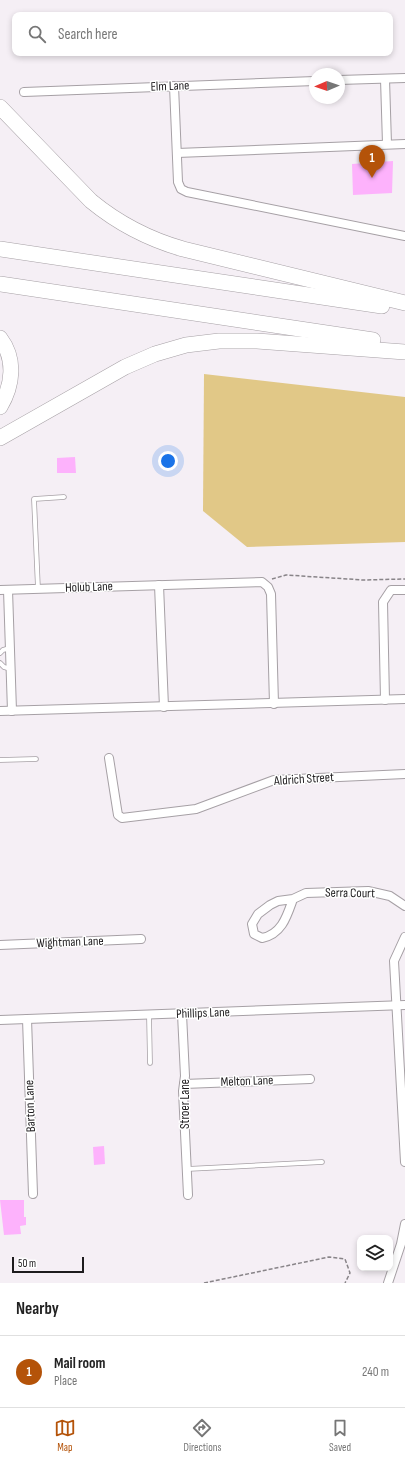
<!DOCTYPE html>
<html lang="en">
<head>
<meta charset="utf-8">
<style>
  :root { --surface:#fff; --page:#f6f6f6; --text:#222; --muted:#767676; --line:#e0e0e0; --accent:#b45309 }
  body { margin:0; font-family:"Sofia Sans Condensed",sans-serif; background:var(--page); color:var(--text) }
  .controls { position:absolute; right:12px; bottom:12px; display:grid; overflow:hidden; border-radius:8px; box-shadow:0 2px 6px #0003 }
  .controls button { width:36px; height:36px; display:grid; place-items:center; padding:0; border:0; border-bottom:1px solid var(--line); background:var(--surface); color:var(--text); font:20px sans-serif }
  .compass { position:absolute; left:309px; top:68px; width:36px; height:36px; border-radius:50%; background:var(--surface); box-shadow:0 2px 6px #0003; rotate:268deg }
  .scale { position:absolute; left:12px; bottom:10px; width:72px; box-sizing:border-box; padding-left:4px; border:2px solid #1d1b1d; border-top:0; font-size:11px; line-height:14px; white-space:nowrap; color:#1d1b1d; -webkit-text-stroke:3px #fff; paint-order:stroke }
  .you { position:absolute; left:168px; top:461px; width:14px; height:14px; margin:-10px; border:3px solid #fff; border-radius:50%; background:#1a73e8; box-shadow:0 0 0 6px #1a73e833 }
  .badge { display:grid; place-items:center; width:26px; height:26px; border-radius:50%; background:var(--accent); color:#fff; font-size:13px; font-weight:700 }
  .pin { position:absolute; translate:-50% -33px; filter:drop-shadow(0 1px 2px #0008) }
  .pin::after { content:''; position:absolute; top:21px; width:14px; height:12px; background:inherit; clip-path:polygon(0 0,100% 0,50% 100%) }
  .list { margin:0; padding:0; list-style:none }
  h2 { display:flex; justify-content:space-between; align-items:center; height:52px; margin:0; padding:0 16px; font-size:17px }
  h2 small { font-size:13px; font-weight:400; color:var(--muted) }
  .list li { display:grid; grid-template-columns:26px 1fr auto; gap:12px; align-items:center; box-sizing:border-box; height:72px; padding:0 16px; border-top:1px solid var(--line) }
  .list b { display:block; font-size:15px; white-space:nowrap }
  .list p { margin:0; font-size:13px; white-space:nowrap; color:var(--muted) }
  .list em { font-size:13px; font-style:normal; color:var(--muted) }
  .icon { flex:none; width:22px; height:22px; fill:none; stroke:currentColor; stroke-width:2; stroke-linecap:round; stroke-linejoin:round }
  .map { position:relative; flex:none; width:405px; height:1283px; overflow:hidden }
  .search { position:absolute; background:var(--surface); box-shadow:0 2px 6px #0003; left:12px; right:12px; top:12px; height:44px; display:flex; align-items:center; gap:10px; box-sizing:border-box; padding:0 14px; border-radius:8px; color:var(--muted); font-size:15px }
  .sheet { height:124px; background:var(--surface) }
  nav { display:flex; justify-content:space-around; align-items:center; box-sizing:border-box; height:56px; border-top:1px solid var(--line); background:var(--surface); font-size:11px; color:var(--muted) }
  nav a { display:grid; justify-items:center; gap:2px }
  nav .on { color:var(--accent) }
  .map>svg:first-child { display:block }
  .green { fill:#e1c887 }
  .building { fill:#fdb2fc }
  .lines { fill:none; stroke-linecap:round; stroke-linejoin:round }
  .service-casing { stroke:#a6a0a5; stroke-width:5.5 }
  .minor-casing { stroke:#a6a0a5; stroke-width:10 }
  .motorway-casing { stroke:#a6a0a5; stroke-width:16 }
  .path { stroke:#888488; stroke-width:1.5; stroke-dasharray:4 2; stroke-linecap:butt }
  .service { stroke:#fff; stroke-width:4 }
  .minor { stroke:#fff; stroke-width:8 }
  .motorway { stroke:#fff; stroke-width:15 }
  .labels { text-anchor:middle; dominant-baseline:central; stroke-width:3; stroke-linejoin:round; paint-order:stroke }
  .street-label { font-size:13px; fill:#1d1b1d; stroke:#fff }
</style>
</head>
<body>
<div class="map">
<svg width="405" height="1283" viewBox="0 0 405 1283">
  <rect width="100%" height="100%" fill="#f5eff5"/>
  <polygon class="green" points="204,374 405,397 405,542 247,547 203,511"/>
  <g class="building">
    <polygon points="393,161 392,193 353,195 352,164"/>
    <polygon points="75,457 76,473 57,473 57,458"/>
    <polygon points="104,1146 105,1164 94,1165 93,1147"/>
    <polygon points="0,1200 24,1200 24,1217 26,1217 26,1225 20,1226 21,1234 4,1235"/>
  </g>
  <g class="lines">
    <defs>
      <g id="service">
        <polyline points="38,589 34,499 64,497"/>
        <polyline points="0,653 3,650 10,648"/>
        <polyline points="0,663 4,667 11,669"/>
        <polyline points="0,760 36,759"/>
        <polyline points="149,1015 150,1063"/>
        <polyline points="187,1169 322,1162"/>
      </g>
      <g id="minor">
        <polyline points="385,79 387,144"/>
        <polyline points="339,80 405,78"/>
        <polyline points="174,86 178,182 181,189 187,192 405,236"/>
        <polyline points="24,92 315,81"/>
        <polyline points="177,153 405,144"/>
        <polyline points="159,585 164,707"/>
        <polyline points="0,590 262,582 268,587 271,594 274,704"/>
        <polyline points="8,590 12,711"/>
        <polyline points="385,700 383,602 391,590 405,590"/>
        <polyline points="0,711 405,699"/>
        <polyline points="109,758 117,809 118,815 122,818 196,809 274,780 405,774"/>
        <path d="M293 899C287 916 282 934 262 938L254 934 252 924 258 914 270 905 278 901 293 899 306 893 368 891 390 896 405 906"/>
        <polyline points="405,937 394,961 405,1162"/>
        <polyline points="0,945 141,939"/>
        <polyline points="182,1014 185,1076 183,1091 188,1195"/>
        <polyline points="27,1019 33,1194"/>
        <polyline points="0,1020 405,1005"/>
        <polyline points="184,1084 310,1079"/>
        <polyline points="388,1283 401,1244 405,1224"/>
      </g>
      <g id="motorway">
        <path d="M0 107 91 201C119 224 148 239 183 249L405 303"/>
        <polyline points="0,249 382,306"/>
        <polyline points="0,284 373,340"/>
        <path d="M0 338C16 359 13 385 0 407"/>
        <polyline points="0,438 125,367 155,354 186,345 219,341 257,341 405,352"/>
      </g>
    </defs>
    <use href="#service" class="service-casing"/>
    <use href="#minor" class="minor-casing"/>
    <use href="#motorway" class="motorway-casing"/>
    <g class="path">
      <polyline points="272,579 286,575 363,580 405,579"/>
      <polyline points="204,1283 329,1257 345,1259 350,1273 345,1283"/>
    </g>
    <use href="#service" class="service"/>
    <use href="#minor" class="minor"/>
    <use href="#motorway" class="motorway"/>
  </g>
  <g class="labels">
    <g class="street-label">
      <text transform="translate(170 86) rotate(-2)">Elm Lane</text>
      <text transform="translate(89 587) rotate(-2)">Holub Lane</text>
      <text transform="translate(304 779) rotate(-4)">Aldrich Street</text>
      <text transform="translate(350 893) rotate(1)">Serra Court</text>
      <text transform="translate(70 942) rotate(-2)">Wightman Lane</text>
      <text transform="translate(203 1013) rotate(-2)">Phillips Lane</text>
      <text transform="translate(247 1081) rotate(-2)">Melton Lane</text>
      <text transform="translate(185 1104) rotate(-90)">Stroer Lane</text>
      <text transform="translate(30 1106) rotate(-92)">Barton Lane</text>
    </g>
  </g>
</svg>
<div class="controls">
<button><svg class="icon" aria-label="layers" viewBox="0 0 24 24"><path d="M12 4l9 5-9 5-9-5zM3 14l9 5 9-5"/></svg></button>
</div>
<svg class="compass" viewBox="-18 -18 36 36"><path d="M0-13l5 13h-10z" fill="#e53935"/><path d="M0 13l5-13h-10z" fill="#767676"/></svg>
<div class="scale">50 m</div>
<div class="you"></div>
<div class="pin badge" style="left:372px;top:178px">1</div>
<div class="search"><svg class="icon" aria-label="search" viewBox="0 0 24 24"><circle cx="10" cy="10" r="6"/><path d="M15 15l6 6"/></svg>Search here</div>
</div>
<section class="sheet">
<h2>Nearby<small></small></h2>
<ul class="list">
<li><span class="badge">1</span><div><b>Mail room</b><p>Place</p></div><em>240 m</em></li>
</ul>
</section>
<nav>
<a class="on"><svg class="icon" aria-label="map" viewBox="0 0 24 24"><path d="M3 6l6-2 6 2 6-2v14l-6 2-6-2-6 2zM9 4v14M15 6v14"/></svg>Map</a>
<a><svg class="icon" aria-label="directions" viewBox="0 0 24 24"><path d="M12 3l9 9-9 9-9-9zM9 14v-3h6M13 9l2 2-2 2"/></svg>Directions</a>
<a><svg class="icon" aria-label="saved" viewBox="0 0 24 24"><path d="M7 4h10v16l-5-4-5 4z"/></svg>Saved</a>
</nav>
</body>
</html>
